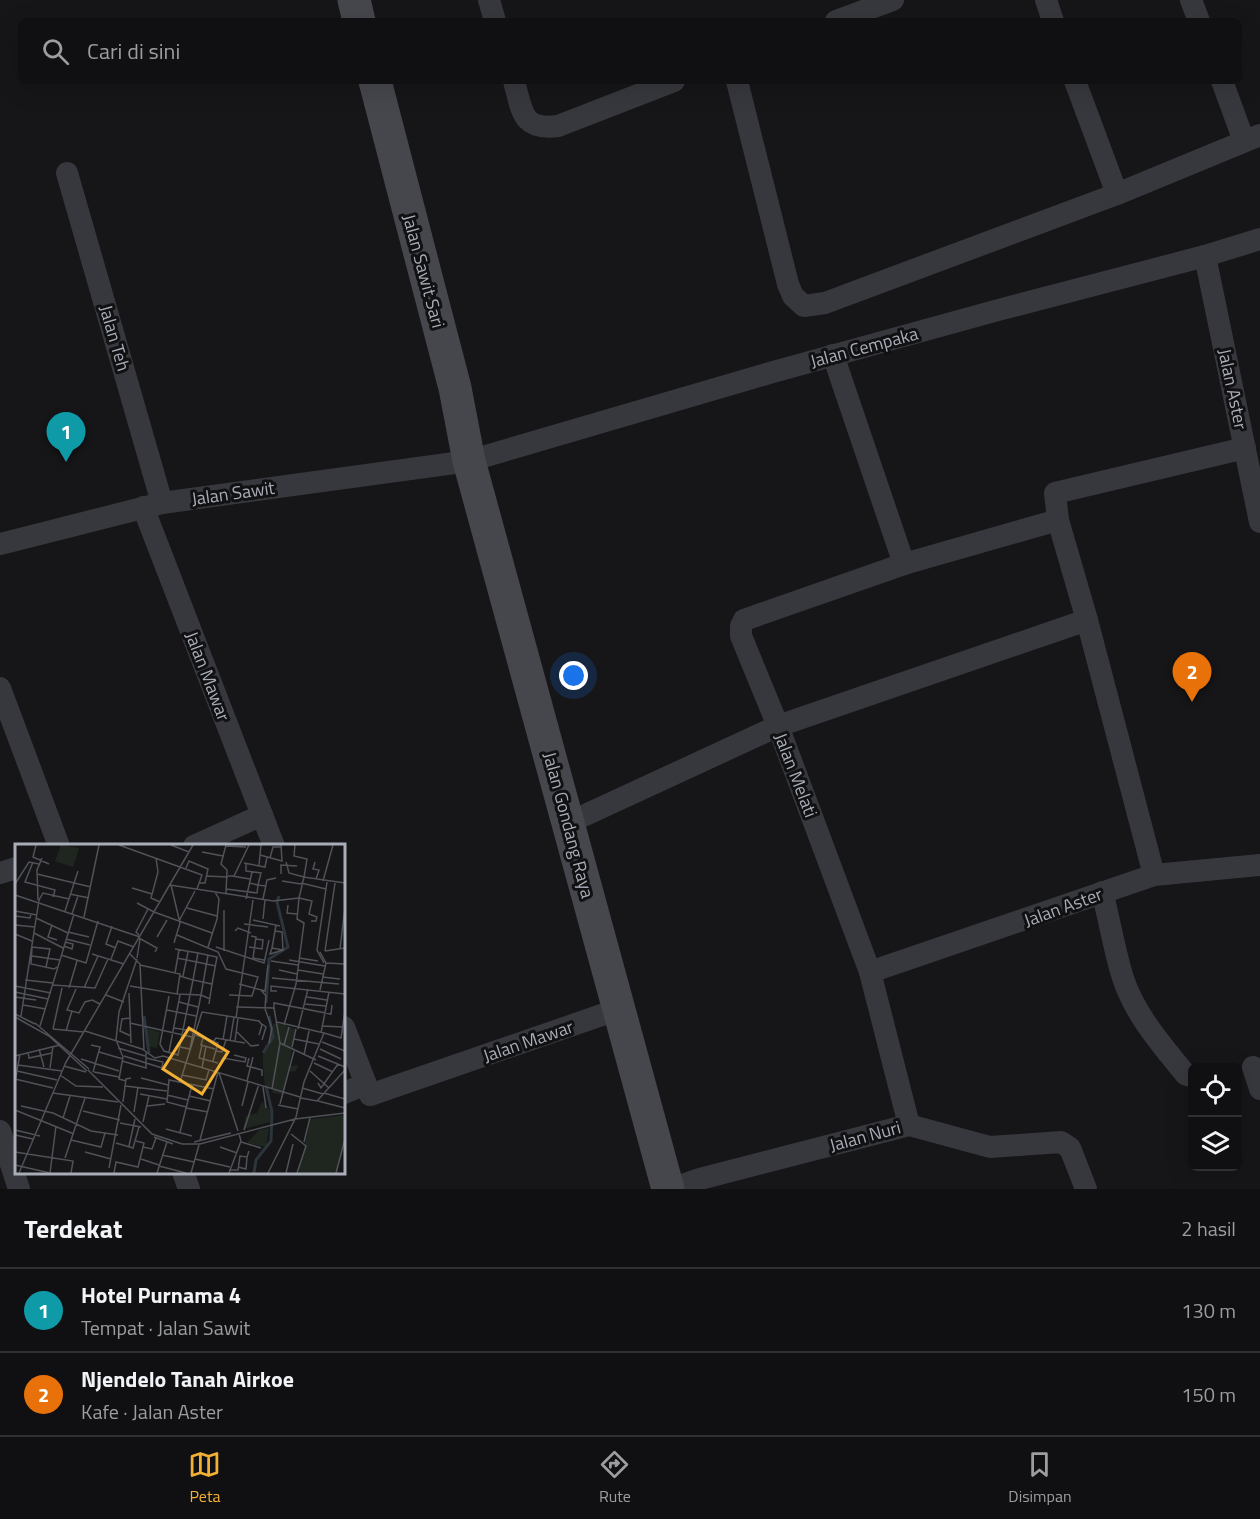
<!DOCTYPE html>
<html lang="id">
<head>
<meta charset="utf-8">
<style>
  :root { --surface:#101012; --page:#19191b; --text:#f1f3f6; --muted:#9c9d9f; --line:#303032; --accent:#f2b134 }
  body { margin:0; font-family:"Titillium Web",sans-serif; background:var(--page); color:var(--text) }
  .controls { position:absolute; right:18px; bottom:18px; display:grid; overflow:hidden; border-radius:9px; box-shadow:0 6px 24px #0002 }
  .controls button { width:54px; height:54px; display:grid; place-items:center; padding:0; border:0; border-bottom:2px solid var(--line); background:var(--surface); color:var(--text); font:30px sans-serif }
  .you { position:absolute; left:574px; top:676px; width:21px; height:21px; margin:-15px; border:4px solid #fff; border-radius:50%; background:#1a73e8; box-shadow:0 0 0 9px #1a73e833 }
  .badge { display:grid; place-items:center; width:39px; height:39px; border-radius:50%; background:var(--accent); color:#fff; font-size:20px; font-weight:700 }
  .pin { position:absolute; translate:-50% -50px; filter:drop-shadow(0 2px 3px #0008) }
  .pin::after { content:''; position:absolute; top:32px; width:21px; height:18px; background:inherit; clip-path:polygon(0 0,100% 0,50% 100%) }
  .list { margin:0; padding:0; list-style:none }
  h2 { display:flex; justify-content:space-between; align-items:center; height:78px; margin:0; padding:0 24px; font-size:26px }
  h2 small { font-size:20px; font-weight:400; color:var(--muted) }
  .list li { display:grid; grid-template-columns:39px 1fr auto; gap:18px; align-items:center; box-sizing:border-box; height:84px; padding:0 24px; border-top:2px solid var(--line) }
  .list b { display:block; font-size:22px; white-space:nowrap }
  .list p { margin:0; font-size:20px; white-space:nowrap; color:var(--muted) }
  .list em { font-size:20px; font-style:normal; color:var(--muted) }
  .icon { flex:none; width:33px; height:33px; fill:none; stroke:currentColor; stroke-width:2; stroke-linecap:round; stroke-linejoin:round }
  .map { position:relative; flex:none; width:1260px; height:1189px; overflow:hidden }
  .search { position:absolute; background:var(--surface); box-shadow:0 6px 24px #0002; left:18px; right:18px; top:18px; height:66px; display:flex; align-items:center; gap:15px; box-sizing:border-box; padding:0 21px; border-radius:9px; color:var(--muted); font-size:22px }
  .sheet { height:246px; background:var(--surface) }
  nav { display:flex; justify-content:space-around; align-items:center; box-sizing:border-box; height:84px; border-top:2px solid var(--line); background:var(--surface); font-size:16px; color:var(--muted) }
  nav a { display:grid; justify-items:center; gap:3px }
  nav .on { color:var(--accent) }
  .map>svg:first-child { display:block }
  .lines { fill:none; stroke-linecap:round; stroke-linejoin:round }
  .minor { stroke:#37383d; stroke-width:22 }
  .secondary { stroke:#45474d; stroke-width:33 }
  .labels { text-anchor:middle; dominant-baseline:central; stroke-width:6; stroke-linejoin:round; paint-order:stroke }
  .street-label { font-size:18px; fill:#a8adb8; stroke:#111113 }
  .inset-river { fill:none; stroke:#2c353c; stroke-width:3 }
  .inset-road { fill:none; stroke:#505258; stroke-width:1.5 }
  .view { fill:#f2b134; fill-opacity:0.15; stroke:#f2b134; stroke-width:3 }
  .inset-edge { fill:none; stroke:#a8adb8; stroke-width:3 }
</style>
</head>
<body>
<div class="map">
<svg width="1260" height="1189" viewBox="0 0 1260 1189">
  <rect width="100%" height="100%" fill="#161618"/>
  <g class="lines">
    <g class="minor">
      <polyline points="489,0 495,21"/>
      <polyline points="1046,0 1053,21"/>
      <polyline points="1191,0 1199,21"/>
      <polyline points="836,21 893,0"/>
      <path d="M514 81C522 110 521 131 558 126L674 81"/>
      <polyline points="737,81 788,284 793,296 804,306 825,303 1117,194 1260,135"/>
      <polyline points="1075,81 1117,194"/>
      <polyline points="1222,81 1244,141"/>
      <polyline points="67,173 162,503"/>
      <polyline points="1205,256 1260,522"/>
      <polyline points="833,355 904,564"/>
      <polyline points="143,507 274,846"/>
      <polyline points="0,544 162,503 469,461 773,372 1002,309 1205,256 1260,239"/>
      <polyline points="0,688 59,846"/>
      <polyline points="568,823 778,726 1087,620"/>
      <polyline points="194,846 262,815"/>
      <polyline points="0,873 16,868"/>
      <polyline points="1154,875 1087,620 1058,520 1055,493 1245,448"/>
      <path d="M1102 892C1110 921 1114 950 1123 978 1135 1015 1162 1045 1186 1075L1192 1076"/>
      <polyline points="870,972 1154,875 1260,865"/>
      <polyline points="344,1027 370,1095 619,1009"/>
      <polyline points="1253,1067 1260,1089"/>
      <polyline points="344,1093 366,1084"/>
      <polyline points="909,1125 870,972 778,726 741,636 741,626 744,620 904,564 1058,520"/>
      <polyline points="0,1131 19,1189"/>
      <polyline points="183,1172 189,1189"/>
      <polyline points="671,1189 700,1179 909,1125 990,1147 1061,1142 1070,1148 1086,1189"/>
    </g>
    <g class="secondary">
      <polyline points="354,0 359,21"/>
      <polyline points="375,81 455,388 469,461 668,1189"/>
    </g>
  </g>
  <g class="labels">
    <g class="street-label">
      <text transform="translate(424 271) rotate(75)">Jalan Sawit Sari</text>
      <text transform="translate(115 338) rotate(74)">Jalan Teh</text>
      <text transform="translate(864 347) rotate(-15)">Jalan Cempaka</text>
      <text transform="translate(1233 389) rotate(78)">Jalan Aster</text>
      <text transform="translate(233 493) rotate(-8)">Jalan Sawit</text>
      <text transform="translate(208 676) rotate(69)">Jalan Mawar</text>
      <text transform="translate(796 775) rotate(69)">Jalan Melati</text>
      <text transform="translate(569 825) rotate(75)">Jalan Gondang Raya</text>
      <text transform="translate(1063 907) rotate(-20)">Jalan Aster</text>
      <text transform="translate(528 1041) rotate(-19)">Jalan Mawar</text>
      <text transform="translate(865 1136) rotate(-15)">Jalan Nuri</text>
    </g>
  </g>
  <g transform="translate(15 844)">
    <rect width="330" height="330" fill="#161618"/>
    <path d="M46 1 64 4 58 23 40 17ZM262 179 281 185 274 222 283 221 281 227 273 228 267 250 257 249 258 245 250 242 248 222V211L258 193V180ZM131 184 145 188 142 204 131 202ZM247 258 255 266V278L228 285 231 272 242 269ZM330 271V295L322 329H283L296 275ZM254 284 251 303 232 299 244 286Z" fill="#1e261f"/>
    <path class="inset-river" d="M251 159 254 115 273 103 262 58 264 52M129 172 134 209M248 209 258 193 254 172M239 329 241 316 256 297 257 268 251 242"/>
    <path class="inset-road" d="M21 1 18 13 34 20M104 1 187 31 182 45M156 1 174 8M211 2 231 3M187 8 208 12M245 11 267 17 266 1M141 14 143 28 136 54 145 58M255 14 258 3H266M18 18 10 38 40 46 38 53M271 18 274 29 289 33 292 15 279 12 280 1M300 18 298 25 304 26 301 35M229 19 250 23 252 13M231 19V27L246 29 243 41 234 39M244 21 246 1M171 24 174 17 193 25 190 39H184M22 30 76 43M266 30V21L282 22M191 32 213 33M213 32H219L234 1M217 32 235 35M267 37 286 40M308 37 318 1M286 39 311 45M0 40 14 18 24 20M155 41 258 57 284 54 289 33 330 39M156 41 165 79 159 99M117 44 137 50M211 45 242 49 243 41 251 42M211 49 212 26 206 20 211 1M55 50 74 54M0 51 125 93M231 55 237 28M248 55 252 36 261 34M23 56 22 26 27 14M122 59 139 68M273 61 272 69 282 70M172 64 202 72M209 66V107M0 67 22 71M50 67 63 27M139 68 197 89M57 70 63 52M0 72 15 74 16 70M69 73 84 1M21 74 53 89M248 75 250 56M238 76 265 82M164 77 180 47M229 80 253 83M0 81 20 83M37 81 33 93 42 96M97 82 91 100 101 104M220 87 223 84 236 89M260 87 267 88 268 106 257 104 261 81M53 88 74 93M19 89 48 104M0 90 17 97M124 91 121 88 133 65M162 91 203 108 211 125 243 133 237 152 214 151M236 92 241 93 238 114 249 116M142 93 152 76M124 94 142 104 140 108M51 95 75 101M49 102 57 105 58 100 50 98M193 103 202 75 204 55 200 48M201 103 249 119 254 96M234 103 247 105 248 96 241 95M257 104 255 110 268 106M160 105 183 109 202 113 197 140 178 136 183 109M325 105 330 63M310 107 320 39M310 107 330 104M305 108 311 119 305 146M77 110 109 120M115 110 125 120 129 206M46 111 71 119 83 77M193 111 186 151 195 155M17 112 45 116M122 114 125 95M162 114 201 122M284 114 303 117M96 115 103 97 119 103M274 116 310 122M256 117 283 121M309 119 302 106 312 38M311 119 330 120M31 123 35 105 17 103 16 120 39 125 42 123M264 126 282 130M283 126 308 130M160 129 164 106M168 132 173 108M307 133 325 135M257 134 324 140M10 136 38 139M224 140 250 147 253 121M38 141 80 144 93 115M0 142 36 149M115 142 162 150 165 130 125 121M54 144 62 117M69 144 83 112M61 145 52 166 64 169 70 158 77 156 85 160M246 146 251 152 250 165 257 184 254 199M262 147H256V142L330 150M0 148 33 155M114 149 116 199M162 150 186 151 175 205 165 203M91 151 109 158M154 152 145 200 149 207 163 211 178 136 165 132M0 153 21 156M292 153 312 156M164 158 183 163M194 160 197 140M290 160 311 162M8 161 31 165M221 163 259 164M259 164V159L316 170 317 161M259 164 265 199M152 166 181 172M0 170 20 180M6 172 24 56 28 49 54 55M0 173 34 192 72 227M115 174 107 175 105 187 116 192M221 174 238 56M262 178 309 189M20 179 74 225M115 179 177 193M247 180 251 183 247 196M269 181 281 140 289 79 282 75 284 54 297 57 294 70 302 73 301 77H296M25 182 59 70M307 182 328 183M159 184 178 187M38 185 47 144M38 185 69 188M283 185 293 145M51 187 57 167M70 187 127 205 140 214 148 212 285 253M222 188 236 202 244 201M306 189 314 148M181 191 203 199 198 217M188 194 186 201 200 205M279 195 304 200M208 196 212 172M199 197 201 194 230 199M215 197 219 173M220 197 223 174M307 198 330 207M265 199 301 216M76 201 85 203 78 228M187 201 184 214 203 219M269 201 274 183M277 203 281 185M103 204 130 212M24 205 29 223M305 205 326 215M200 207 207 208 211 196M13 208 14 214 37 209M84 208 108 215M154 208 165 151M289 211 294 187M0 212 45 201M109 212 147 224M303 212 330 223M131 214 148 218 147 224M234 214 232 222 247 226V232M66 215 104 227M107 217 131 224V209M299 219 318 228M50 220 178 1M3 221 47 227M49 222 71 228M35 224 38 202M187 224 191 202M73 226 137 290 167 300H185L280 275 330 269M2 227 42 236M295 227 314 244M79 228 104 233M201 228 208 214 230 218 231 214 219 211M204 229 223 287M45 231 61 242 88 243M167 231 191 236 194 226M126 234 153 241M0 235 38 244M111 237 104 235 108 213 101 196 104 168 122 115M232 237 238 213M0 238 5 210M165 238 187 168 244 177 247 181 244 191M303 239 306 244 323 220M110 242 152 247M248 243 251 264M287 244 308 250M257 245 265 199M38 249 103 258M309 249 330 255M125 250 152 255M152 251 173 256M174 252 196 257M286 254 302 257 330 226M303 257 330 264M108 258 111 235 116 234M265 260 279 207M263 261 283 265M6 262 38 269 76 287 103 291M132 262 150 260M227 262 233 238M171 263 152 258 154 236 199 245M171 264 193 268M0 266 59 290M68 267 105 276M119 268 123 243M48 274 55 252M128 278 134 252M105 279 126 283M151 285 177 292M0 286 25 292M229 286 244 240M165 288 177 241M276 290 291 302 282 329M0 291 18 295M139 293 158 300M56 296 86 303 90 289M185 296 203 228M179 298 216 289M226 298 246 304M289 298 295 274M101 299 118 304 124 283M114 302 120 275M128 303 137 305 141 294M205 303 222 309M0 308 58 317 56 329M70 308 96 315M147 311 179 318M50 314 70 254M126 315 144 321M180 315 215 323M0 321 35 329M144 322 171 329M223 323 231 325 232 313M94 324 106 261M214 326H223L225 312 232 313 234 307M4 329 51 218M35 329 41 282M99 329 101 318 123 323 129 299 121 297M142 329 152 298M176 329 184 301M214 329 226 297 224 290M253 329 281 273 289 238 309 189 326 194 330 167M271 329 278 300M321 329 330 295"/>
    <path class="view" d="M174 184 213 208 187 250 148 225Z"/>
    <rect width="330" height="330" class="inset-edge"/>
  </g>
</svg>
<div class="controls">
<button><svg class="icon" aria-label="locate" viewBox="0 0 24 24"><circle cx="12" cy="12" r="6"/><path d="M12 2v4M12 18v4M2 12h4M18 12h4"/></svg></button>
<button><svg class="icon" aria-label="layers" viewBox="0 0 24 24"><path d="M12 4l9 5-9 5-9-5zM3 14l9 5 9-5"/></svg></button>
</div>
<div class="you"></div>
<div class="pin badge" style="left:66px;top:462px;background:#0f9aa8">1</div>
<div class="pin badge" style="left:1192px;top:702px;background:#e8710a">2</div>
<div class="search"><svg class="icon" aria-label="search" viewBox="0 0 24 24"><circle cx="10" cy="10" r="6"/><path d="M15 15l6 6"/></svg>Cari di sini</div>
</div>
<section class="sheet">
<h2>Terdekat<small>2 hasil</small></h2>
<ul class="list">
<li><span class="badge" style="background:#0f9aa8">1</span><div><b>Hotel Purnama 4</b><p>Tempat · Jalan Sawit</p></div><em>130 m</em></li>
<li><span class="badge" style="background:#e8710a">2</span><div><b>Njendelo Tanah Airkoe</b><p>Kafe · Jalan Aster</p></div><em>150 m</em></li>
</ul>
</section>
<nav>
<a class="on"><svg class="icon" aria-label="map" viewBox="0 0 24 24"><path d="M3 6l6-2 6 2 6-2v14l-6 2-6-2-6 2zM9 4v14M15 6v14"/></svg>Peta</a>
<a><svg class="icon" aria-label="directions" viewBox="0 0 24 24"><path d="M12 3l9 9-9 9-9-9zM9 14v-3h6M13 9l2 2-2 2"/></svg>Rute</a>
<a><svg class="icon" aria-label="saved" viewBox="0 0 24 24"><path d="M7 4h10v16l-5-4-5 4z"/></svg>Disimpan</a>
</nav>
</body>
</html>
